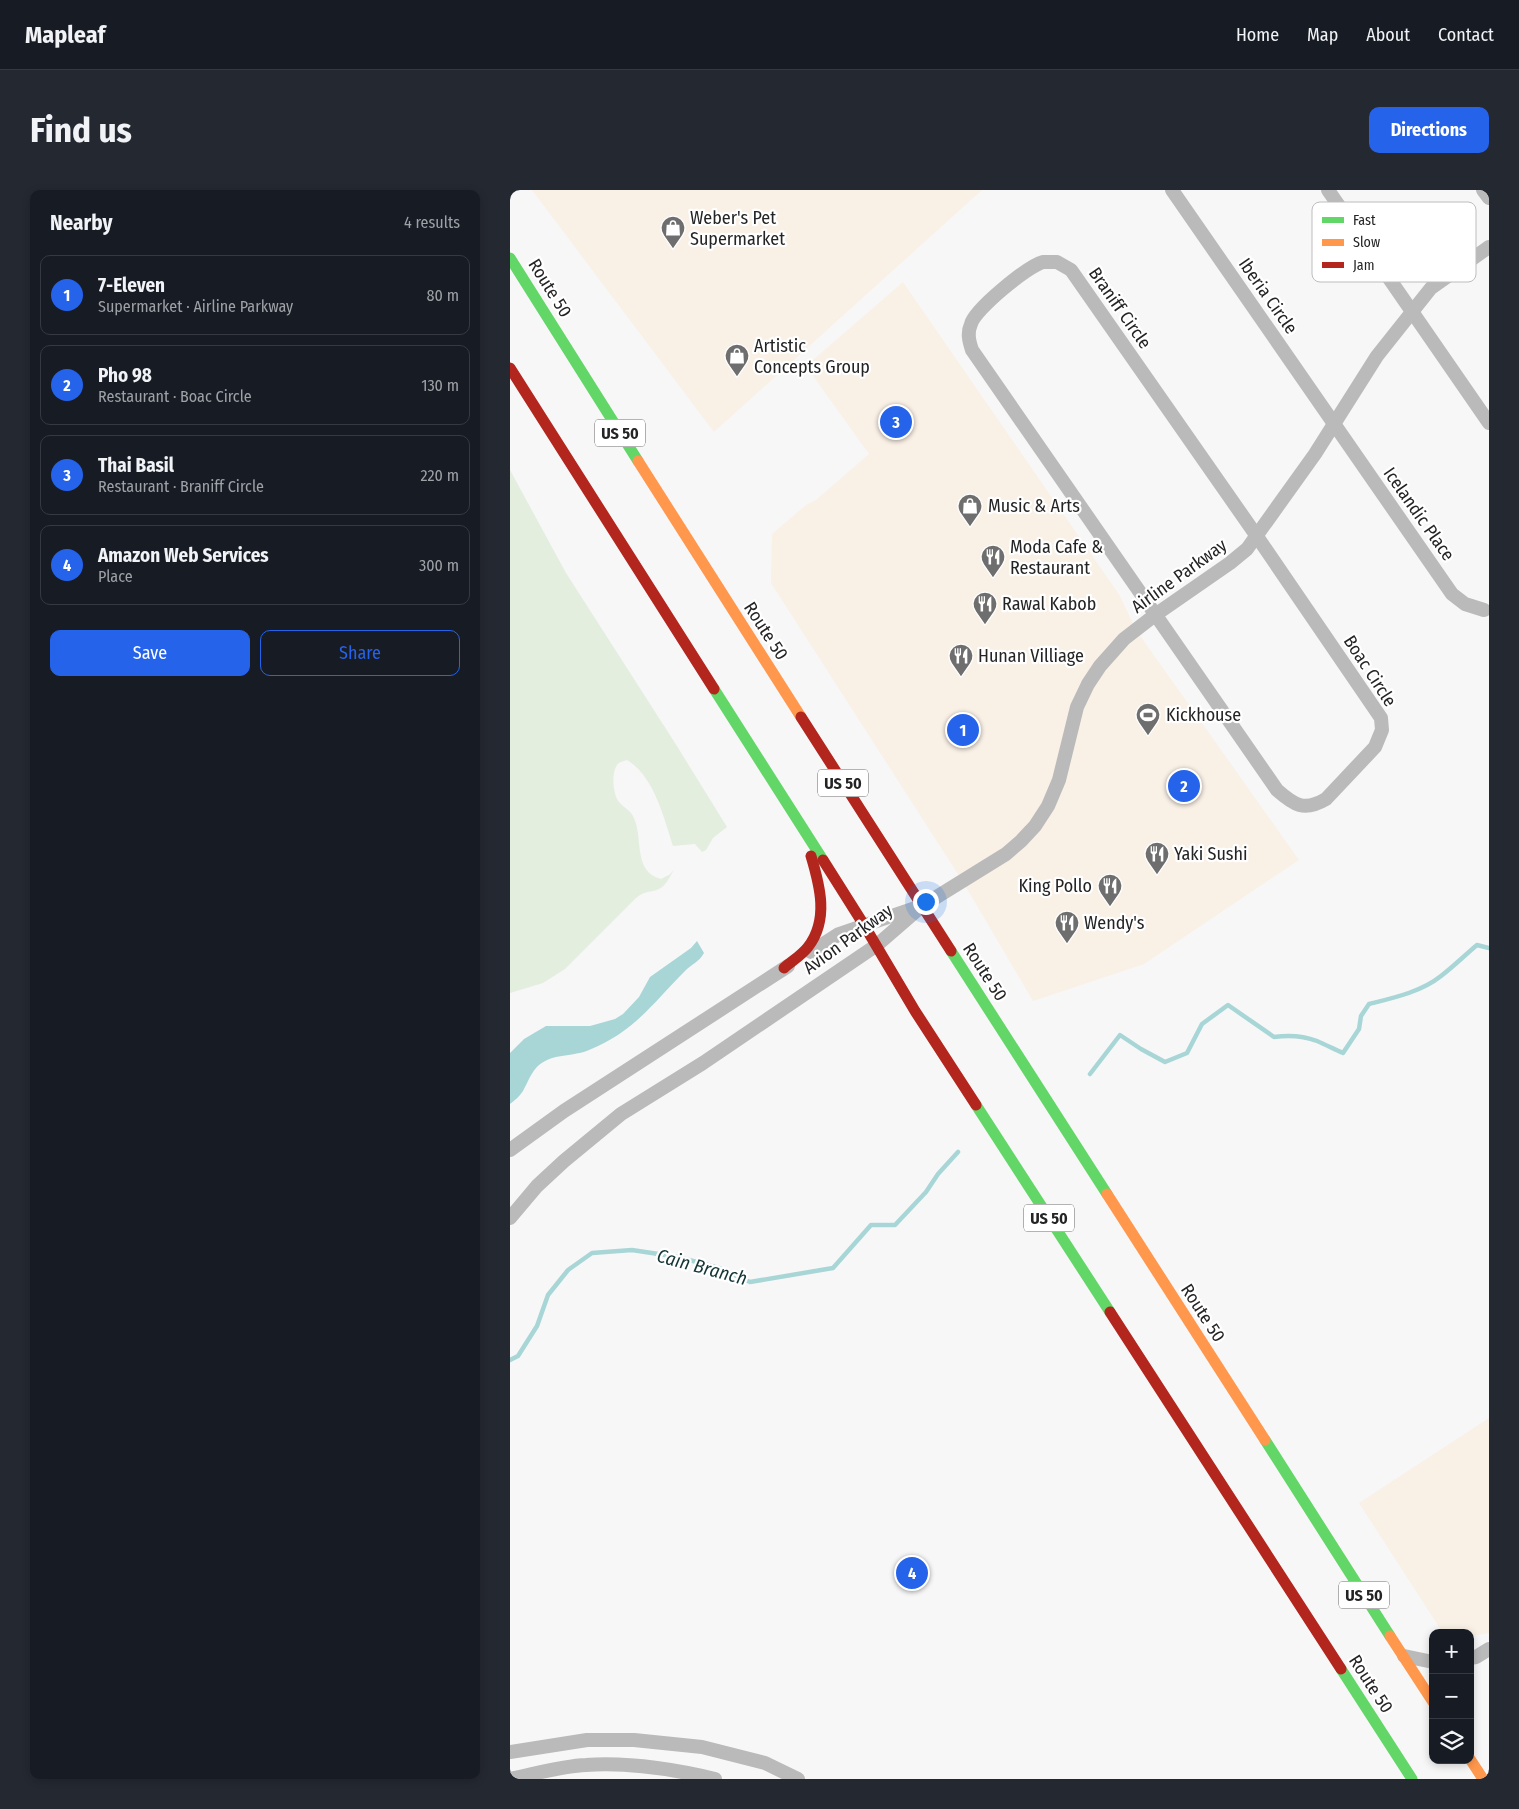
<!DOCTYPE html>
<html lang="en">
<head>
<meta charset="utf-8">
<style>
  :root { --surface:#171b24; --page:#242831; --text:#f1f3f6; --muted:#9ea1a6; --line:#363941; --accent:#2563eb }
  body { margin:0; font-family:"Fira Sans Condensed",sans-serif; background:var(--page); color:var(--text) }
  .controls { position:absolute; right:15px; bottom:15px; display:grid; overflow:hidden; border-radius:10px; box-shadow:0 2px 8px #0003 }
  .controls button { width:45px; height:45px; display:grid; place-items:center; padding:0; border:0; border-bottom:1px solid var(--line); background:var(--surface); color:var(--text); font:25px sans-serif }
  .you { position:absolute; left:415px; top:711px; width:18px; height:18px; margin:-12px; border:4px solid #fff; border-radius:50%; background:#1a73e8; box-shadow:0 0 0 8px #1a73e833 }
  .badge { display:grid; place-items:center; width:32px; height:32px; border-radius:50%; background:var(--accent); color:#fff; font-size:16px; font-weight:700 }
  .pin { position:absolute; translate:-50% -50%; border:2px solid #fff; box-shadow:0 1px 5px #0006 }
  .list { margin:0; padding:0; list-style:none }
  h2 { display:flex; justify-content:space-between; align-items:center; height:65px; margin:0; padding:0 20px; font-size:21px }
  h2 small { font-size:16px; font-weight:400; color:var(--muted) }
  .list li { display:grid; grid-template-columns:32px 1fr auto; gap:15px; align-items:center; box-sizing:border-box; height:80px; margin:0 10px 10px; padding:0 10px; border:1px solid var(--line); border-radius:10px }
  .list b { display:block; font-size:19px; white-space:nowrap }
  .list p { margin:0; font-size:16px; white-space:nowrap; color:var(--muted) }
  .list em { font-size:16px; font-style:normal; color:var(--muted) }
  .actions { display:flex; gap:10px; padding:15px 20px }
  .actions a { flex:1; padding:11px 0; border:1px solid var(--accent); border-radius:10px; text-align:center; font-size:18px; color:var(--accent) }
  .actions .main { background:var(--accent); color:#fff }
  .icon { flex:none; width:28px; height:28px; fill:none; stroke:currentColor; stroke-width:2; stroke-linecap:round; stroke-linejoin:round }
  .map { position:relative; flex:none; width:979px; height:1589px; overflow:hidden; border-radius:10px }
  header { display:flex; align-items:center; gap:30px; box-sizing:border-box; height:70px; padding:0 25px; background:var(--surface); border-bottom:1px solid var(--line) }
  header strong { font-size:24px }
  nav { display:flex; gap:28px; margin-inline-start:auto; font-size:18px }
  .intro { display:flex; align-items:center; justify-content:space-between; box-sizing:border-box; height:120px; padding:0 30px }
  h1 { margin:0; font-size:35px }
  .button { padding:12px 22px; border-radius:10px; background:var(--accent); color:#fff; font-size:18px; font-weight:700 }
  main { display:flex; gap:30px; padding:0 30px }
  aside { flex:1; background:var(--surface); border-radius:10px; box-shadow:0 2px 8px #0003 }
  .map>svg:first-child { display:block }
  .commercial { fill:#f9f0e6 }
  .grass { fill:#e4eedf }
  .water { fill:#a8d6d6 }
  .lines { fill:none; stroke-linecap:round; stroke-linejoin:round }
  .stream { stroke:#a8d6d6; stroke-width:4.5 }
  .street { stroke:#bababa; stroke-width:14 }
  .fast { stroke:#63d668; stroke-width:11 }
  .slow { stroke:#ff974d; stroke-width:11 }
  .jam { stroke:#b3261e; stroke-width:11 }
  .labels { text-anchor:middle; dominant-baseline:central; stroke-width:4.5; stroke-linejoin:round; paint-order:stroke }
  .shield { fill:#fff; stroke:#666; stroke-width:1 }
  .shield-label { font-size:16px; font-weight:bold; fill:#242425 }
  .poi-label { font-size:18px; fill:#242425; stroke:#fff; text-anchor:start }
  .street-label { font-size:18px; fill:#242425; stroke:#fff }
  .water-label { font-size:19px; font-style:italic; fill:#143535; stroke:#fff }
  .key { fill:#fff; stroke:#bdbdbe; stroke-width:1 }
  .key-label { font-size:14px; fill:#242425 }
</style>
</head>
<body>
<header>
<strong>Mapleaf</strong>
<nav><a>Home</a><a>Map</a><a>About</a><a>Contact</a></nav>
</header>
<div class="intro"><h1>Find us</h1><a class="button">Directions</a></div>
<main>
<aside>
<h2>Nearby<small>4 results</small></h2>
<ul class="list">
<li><span class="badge">1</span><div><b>7-Eleven</b><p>Supermarket · Airline Parkway</p></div><em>80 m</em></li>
<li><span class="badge">2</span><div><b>Pho 98</b><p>Restaurant · Boac Circle</p></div><em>130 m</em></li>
<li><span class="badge">3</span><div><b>Thai Basil</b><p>Restaurant · Braniff Circle</p></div><em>220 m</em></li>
<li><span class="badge">4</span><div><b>Amazon Web Services</b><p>Place</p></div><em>300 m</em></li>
</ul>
<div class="actions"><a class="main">Save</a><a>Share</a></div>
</aside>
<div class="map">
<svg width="979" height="1589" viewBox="0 0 979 1589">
  <rect width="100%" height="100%" fill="#f7f7f8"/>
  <g class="commercial">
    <polygon points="22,0 472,0 204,242"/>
    <polygon points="393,92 610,406 626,440 789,670 634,774 523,811 453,692 261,393 262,344 296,315 306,310 359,264 296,176"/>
    <polygon points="979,1228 979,1443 960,1446 960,1443 933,1443 849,1313"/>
  </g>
  <path class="grass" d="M0 280 56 383 165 553 217 637 203 648 196 660 192 662 185 654 163 656C154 628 144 586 117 570 114 571 109 572 107 575 101 584 103 604 109 612 113 617 120 620 123 626 134 646 122 682 151 689L159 685 164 680C160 686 156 696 149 699 140 703 136 700 126 708L55 779 33 793 0 803Z"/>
  <path class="water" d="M187 751 194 763C189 772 182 774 175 781 143 813 124 842 79 860 63 867 44 863 29 875 21 882 18 892 13 901 10 906 5 910 0 914V863L14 849 36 836H80L105 829 113 824 129 807 140 787 181 758Z"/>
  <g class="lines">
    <g class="stream">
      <path d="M580 884 610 845 631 859 655 872 677 863 692 834 718 815 764 847C778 845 794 846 807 851 816 855 824 859 833 863L849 839 851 826 859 814C883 808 911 802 931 786 944 776 955 765 967 755L979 758"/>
      <polyline points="0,1170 8,1166 27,1136 38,1105 58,1080 82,1063 122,1060 168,1067 209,1078 240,1092 323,1078 361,1035 385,1035 416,1002 428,984 448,962"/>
    </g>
    <g class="street">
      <polyline points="662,0 942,404 955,414 974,420"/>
      <polyline points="818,0 979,233"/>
      <polyline points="973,0 979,8"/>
      <path d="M533 72H547L561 80 746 345 871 528 872 540 865 557 816 609C794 622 784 615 767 600L462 160C459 151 457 143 461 134 465 119 518 76 533 72Z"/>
      <polyline points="301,762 329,744 405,718"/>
      <polyline points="0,960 54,921 278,776"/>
      <polyline points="0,1028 27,996 54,971 111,924 193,873 367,755 412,716 496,664 511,651 525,636 538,616 549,590 567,517 578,494 590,476 614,449 645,425 720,373 737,359 805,264 867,166 921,98 979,57"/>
      <polyline points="894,1466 923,1472"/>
      <polyline points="960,1468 966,1467 979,1459"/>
      <polyline points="0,1562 77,1550 124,1550 192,1557 255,1573 288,1589"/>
      <path d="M0 1589C25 1584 51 1576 76 1575 119 1572 163 1579 205 1589"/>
    </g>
    <g class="fast">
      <polyline points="0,68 128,271"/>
      <polyline points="204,499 313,670"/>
      <polyline points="441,761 597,1004"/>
      <polyline points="466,915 600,1122"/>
      <polyline points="755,1250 880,1446"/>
      <polyline points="831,1479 902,1589"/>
    </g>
    <g class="slow">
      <polyline points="128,271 291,527"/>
      <polyline points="597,1004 755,1250"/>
      <polyline points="880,1446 923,1512"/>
      <polyline points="960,1569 973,1589"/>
    </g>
    <g class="jam">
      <polyline points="0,178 204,499"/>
      <polyline points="291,527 441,761"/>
      <polyline points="313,670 354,735 405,821 466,915"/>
      <path d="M274 778C282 771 292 765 298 757 319 730 310 696 301 666"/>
      <polyline points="600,1122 831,1479"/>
    </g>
  </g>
  <defs>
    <symbol id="shop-pin" viewBox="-11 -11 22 30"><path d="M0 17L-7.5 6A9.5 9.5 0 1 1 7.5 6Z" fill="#6e6e6f" stroke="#fff"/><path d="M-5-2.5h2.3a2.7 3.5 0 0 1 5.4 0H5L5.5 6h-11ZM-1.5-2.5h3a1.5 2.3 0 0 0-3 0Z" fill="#fff"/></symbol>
    <symbol id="restaurant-pin" viewBox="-11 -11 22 30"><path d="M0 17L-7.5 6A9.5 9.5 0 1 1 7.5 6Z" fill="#6e6e6f" stroke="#fff"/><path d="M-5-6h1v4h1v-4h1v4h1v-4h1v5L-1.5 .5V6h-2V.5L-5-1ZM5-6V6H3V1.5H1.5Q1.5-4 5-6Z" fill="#fff"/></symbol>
    <symbol id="stadium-pin" viewBox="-11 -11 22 30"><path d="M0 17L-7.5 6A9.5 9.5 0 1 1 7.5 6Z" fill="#6e6e6f" stroke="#fff"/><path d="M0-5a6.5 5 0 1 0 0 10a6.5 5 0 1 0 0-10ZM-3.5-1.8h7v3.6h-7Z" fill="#fff"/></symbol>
  </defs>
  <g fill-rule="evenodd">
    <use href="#shop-pin" x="149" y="24" width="28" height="38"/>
    <use href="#shop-pin" x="213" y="152" width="28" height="38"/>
    <use href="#shop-pin" x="446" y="302" width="28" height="38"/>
    <use href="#restaurant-pin" x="469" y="353" width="28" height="38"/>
    <use href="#restaurant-pin" x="461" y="400" width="28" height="38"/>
    <use href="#restaurant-pin" x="437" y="452" width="28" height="38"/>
    <use href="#stadium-pin" x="624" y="511" width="28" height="38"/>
    <use href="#restaurant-pin" x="633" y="650" width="28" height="38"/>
    <use href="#restaurant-pin" x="586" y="682" width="28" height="38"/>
    <use href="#restaurant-pin" x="543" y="719" width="28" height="38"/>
  </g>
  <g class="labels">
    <g class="shield">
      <rect x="85" y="229.5" width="50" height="27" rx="4"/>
      <rect x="308" y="579.5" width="50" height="27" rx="4"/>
      <rect x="514" y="1014.5" width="50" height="27" rx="4"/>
      <rect x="829" y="1391.5" width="50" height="27" rx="4"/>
    </g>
    <g class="shield-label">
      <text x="110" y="243">US 50</text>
      <text x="333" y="593">US 50</text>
      <text x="539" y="1028">US 50</text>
      <text x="854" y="1405">US 50</text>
    </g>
    <g class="poi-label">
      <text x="180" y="28">Weber's Pet<tspan x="180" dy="21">Supermarket</tspan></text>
      <text x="244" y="156">Artistic<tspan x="244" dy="21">Concepts Group</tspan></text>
      <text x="478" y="316">Music &amp; Arts</text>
      <text x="500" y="357">Moda Cafe &amp;<tspan x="500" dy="21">Restaurant</tspan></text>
      <text x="492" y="414">Rawal Kabob</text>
      <text x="468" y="466">Hunan Villiage</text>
      <text x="656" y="525">Kickhouse</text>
      <text x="664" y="664">Yaki Sushi</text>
      <text x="582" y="696" text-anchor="end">King Pollo</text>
      <text x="574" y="733">Wendy's</text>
    </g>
    <g class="street-label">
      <text transform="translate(40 98) rotate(58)">Route 50</text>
      <text transform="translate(758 106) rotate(55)">Iberia Circle</text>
      <text transform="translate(610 118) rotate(55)">Braniff Circle</text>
      <text transform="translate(909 324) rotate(55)">Icelandic Place</text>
      <text transform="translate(669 386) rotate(-36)">Airline Parkway</text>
      <text transform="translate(256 441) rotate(57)">Route 50</text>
      <text transform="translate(860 481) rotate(57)">Boac Circle</text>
      <text transform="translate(338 749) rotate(-36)">Avion Parkway</text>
      <text transform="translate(475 782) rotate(57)">Route 50</text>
      <text transform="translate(693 1123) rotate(57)">Route 50</text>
      <text transform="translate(861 1494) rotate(57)">Route 50</text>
    </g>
    <g class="water-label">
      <text transform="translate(192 1077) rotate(15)">Cain Branch</text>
    </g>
  </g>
  <rect x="802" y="12" width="164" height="80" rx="8" class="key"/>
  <rect x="812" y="27" width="22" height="6" fill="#63d668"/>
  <rect x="812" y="49" width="22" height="7" fill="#ff974d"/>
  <rect x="812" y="72" width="22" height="6" fill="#b3261e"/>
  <g class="key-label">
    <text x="843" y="35">Fast</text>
    <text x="843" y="57">Slow</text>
    <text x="843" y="80">Jam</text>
  </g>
</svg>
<div class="controls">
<button>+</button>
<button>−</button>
<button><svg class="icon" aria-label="layers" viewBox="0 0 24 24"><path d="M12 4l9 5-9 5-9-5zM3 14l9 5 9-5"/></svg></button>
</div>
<div class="you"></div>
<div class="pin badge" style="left:453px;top:540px">1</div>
<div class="pin badge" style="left:674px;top:596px">2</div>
<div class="pin badge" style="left:386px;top:232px">3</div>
<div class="pin badge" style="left:402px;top:1383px">4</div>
</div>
</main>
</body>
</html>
